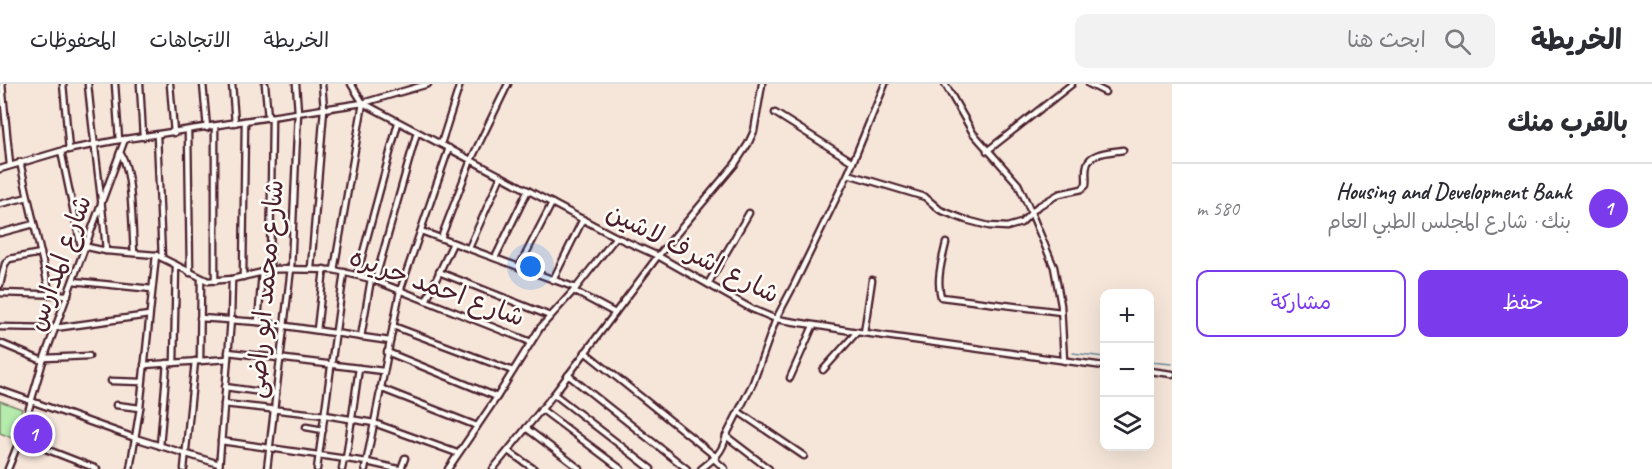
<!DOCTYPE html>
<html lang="ar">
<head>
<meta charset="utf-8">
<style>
  :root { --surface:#fff; --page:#f2f2f3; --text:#2b2b33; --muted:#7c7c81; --line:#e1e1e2; --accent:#7c3aed }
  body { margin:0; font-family:Caveat,"Playpen Sans Arabic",sans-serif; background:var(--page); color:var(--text); direction:rtl }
  .controls { position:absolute; right:18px; bottom:18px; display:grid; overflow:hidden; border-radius:12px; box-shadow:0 6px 24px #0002 }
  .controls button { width:54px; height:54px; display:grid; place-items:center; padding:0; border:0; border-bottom:2px solid var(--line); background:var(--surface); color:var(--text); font:30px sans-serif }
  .you { position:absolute; left:531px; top:183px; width:21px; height:21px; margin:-15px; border:4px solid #fff; border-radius:50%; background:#1a73e8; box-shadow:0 0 0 9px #1a73e833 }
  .badge { display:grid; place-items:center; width:39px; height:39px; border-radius:50%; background:var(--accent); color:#fff; font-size:20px; font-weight:700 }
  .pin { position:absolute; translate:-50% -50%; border:3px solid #fff; box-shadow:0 2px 6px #0006 }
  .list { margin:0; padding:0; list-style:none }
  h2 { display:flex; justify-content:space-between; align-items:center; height:78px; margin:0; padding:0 24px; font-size:26px }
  h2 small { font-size:20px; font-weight:400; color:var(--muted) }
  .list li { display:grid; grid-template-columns:39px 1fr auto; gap:18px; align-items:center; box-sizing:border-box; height:90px; padding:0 24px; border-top:2px solid var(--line) }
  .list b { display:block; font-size:22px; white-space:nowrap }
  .list p { margin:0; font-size:20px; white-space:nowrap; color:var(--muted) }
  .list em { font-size:20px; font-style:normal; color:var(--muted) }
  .actions { display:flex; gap:12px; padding:18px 24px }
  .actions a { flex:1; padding:14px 0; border:2px solid var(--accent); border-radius:12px; text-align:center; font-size:21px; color:var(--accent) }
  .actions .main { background:var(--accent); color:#fff }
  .icon { flex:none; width:33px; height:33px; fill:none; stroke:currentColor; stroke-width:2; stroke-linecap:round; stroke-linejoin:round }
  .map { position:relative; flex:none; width:1172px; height:385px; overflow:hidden; direction:ltr }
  header { display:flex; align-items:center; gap:36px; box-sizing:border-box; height:84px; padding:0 30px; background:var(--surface); border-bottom:2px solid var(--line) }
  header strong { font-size:28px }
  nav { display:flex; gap:33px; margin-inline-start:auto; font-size:21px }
  .search { width:420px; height:54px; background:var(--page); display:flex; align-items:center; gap:15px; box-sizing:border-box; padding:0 21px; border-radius:12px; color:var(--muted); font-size:22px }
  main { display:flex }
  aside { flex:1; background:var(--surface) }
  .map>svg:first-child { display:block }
  .green { fill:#b5ebad; stroke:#80856c; stroke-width:1.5 }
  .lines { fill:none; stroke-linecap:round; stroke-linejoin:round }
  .stream { stroke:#6f8a9c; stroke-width:1.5 }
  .street-casing { stroke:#4a1f2b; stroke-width:9 }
  .street { stroke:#fdfcf7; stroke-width:4.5 }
  .labels { text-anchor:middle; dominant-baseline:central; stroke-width:5; stroke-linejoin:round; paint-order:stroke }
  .street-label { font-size:26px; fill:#4a1f2b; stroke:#fdfcf7 }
</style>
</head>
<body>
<header>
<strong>الخريطة</strong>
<div class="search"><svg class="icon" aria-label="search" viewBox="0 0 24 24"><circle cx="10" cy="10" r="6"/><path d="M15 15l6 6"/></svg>ابحث هنا</div>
<nav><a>الخريطة</a><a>الاتجاهات</a><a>المحفوظات</a></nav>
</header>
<main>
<aside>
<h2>بالقرب منك<small></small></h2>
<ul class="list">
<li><span class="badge">1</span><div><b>Housing and Development Bank</b><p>بنك · شارع المجلس الطبي العام</p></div><em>580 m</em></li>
</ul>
<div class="actions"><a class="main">حفظ</a><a>مشاركة</a></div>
</aside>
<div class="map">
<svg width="1172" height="385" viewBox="0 0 1172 385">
  <rect width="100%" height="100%" fill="#f6e6da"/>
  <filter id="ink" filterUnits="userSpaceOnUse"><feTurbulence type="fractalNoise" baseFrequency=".0167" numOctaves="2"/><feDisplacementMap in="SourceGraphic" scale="12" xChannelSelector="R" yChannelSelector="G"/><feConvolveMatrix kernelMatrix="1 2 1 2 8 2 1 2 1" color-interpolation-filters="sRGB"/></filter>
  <g filter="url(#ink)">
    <polygon class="green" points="0,317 22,325 12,354 0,349"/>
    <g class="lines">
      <g class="stream">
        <polyline points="1073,269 1104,273"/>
        <polyline points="1150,278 1172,280"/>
      </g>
      <defs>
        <g id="street">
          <polyline points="2,0 10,81"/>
          <polyline points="63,0 69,66"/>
          <path d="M88 0C93 56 102 111 106 167"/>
          <polyline points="115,0 119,56"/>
          <polyline points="140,0 143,53"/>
          <polyline points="170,0 174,49"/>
          <polyline points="203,0 207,44"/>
          <polyline points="232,0 235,39"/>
          <polyline points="265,0 268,34"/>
          <polyline points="351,0 363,19 616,153 658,172 752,225 776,235 864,249 1104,282"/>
          <polyline points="945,0 973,49 1018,100 1027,119 1054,183 1061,221 1064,277"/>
          <polyline points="1089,0 1105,8"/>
          <polyline points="775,29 853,78"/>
          <polyline points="188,47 190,189"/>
          <polyline points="157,51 162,174"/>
          <polyline points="441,60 460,0"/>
          <polyline points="61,67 80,158 83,162 106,167 156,171 208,197 232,195 277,185 334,186 371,195 531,258"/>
          <polyline points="987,67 1072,0"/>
          <path d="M120 69C133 85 132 146 134 169"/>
          <polyline points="20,78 50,210"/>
          <polyline points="0,85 61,67 119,56 363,19 428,0"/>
          <path d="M848 90 925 113 940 126 966 136 989 142 1007 143 1021 139 1037 123 1059 110 1082 105 1086 101C1087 94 1085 87 1087 81 1089 68 1113 68 1123 66"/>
          <polyline points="0,120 28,113"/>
          <polyline points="421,147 576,204"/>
          <polyline points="0,149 34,140"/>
          <polyline points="441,154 471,76 508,0"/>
          <path d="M946 159C942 176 936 196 941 213L1061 228"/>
          <polyline points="469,164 501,92"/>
          <polyline points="495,174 528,106"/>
          <polyline points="519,183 552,119"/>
          <polyline points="311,184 324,25 322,0"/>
          <polyline points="270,186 272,33"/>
          <polyline points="334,186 363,19"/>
          <polyline points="439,188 550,232"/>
          <polyline points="357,191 398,39"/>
          <polyline points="243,193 245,37"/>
          <polyline points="553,196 583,135"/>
          <polyline points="73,197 152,205"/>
          <polyline points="215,197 215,42"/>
          <polyline points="375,197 417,48"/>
          <polyline points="708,200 749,129"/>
          <polyline points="0,201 5,180 9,175 41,169"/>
          <polyline points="574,207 615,229"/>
          <polyline points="0,209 68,211"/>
          <polyline points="426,217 453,159"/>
          <polyline points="200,234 258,238 390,257"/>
          <polyline points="258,238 262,188"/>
          <polyline points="393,242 513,287"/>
          <polyline points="0,243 55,244 149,231"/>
          <polyline points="317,246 324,185"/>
          <polyline points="864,249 872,196"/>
          <polyline points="361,253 371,195"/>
          <polyline points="0,259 43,277"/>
          <polyline points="228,268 383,287"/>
          <polyline points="387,268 497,313"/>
          <polyline points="585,268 716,373"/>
          <polyline points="45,274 89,272"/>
          <polyline points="200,277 201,195"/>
          <polyline points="174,279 176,181"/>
          <polyline points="144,281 228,275"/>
          <polyline points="823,286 857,248"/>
          <polyline points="1150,287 1172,290"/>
          <polyline points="568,291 687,385"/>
          <polyline points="790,294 813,242"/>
          <polyline points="111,297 142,298"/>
          <polyline points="225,303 276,310"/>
          <polyline points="380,304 477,342"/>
          <polyline points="0,306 135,354 219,380"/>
          <polyline points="554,310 651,385"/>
          <polyline points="224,320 325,331 374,339 457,369"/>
          <polyline points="116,321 140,324"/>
          <polyline points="541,325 621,385"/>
          <polyline points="739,328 804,372"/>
          <polyline points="306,343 323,346"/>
          <polyline points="526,344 580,385"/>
          <polyline points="726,352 769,385"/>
          <polyline points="20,355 97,385"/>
          <polyline points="221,357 367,378 398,385"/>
          <polyline points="160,362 167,279"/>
          <polyline points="508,367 534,385"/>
          <polyline points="346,375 359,284"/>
          <polyline points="714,375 725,385"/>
          <polyline points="8,385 20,355 43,277 125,55"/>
          <polyline points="130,385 140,324 156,171"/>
          <polyline points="184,385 195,277"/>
          <polyline points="219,385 231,235 232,195"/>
          <polyline points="267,385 291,184 298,28 296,0"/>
          <polyline points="317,385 344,188"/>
          <polyline points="342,385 344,374"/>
          <polyline points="365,385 400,207 449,64"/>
          <polyline points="401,385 405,374"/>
          <polyline points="448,385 497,313 540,244 576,204 616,153"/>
          <polyline points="493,385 554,310 658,172 735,80 748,60 754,47 762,0"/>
          <path d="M701 385C714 375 723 368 726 352L753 299 776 235 795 199 848 90 885 0"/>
        </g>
      </defs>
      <use href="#street" class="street-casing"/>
      <use href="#street" class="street"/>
    </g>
  </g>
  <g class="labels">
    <g class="street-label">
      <text transform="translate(693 169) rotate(27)">شارع اشرف لاشين</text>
      <text transform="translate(59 179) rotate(-70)">شارع المدارس</text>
      <text transform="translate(437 203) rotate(20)">شارع احمد حريره</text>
      <text transform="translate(265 205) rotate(-85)">شارع محمد ابو راضى</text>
    </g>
  </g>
</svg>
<div class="controls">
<button>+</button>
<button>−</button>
<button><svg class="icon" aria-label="layers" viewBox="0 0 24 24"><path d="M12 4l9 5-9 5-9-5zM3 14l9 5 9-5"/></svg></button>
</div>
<div class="you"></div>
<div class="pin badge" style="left:33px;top:350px">1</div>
</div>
</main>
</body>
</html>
